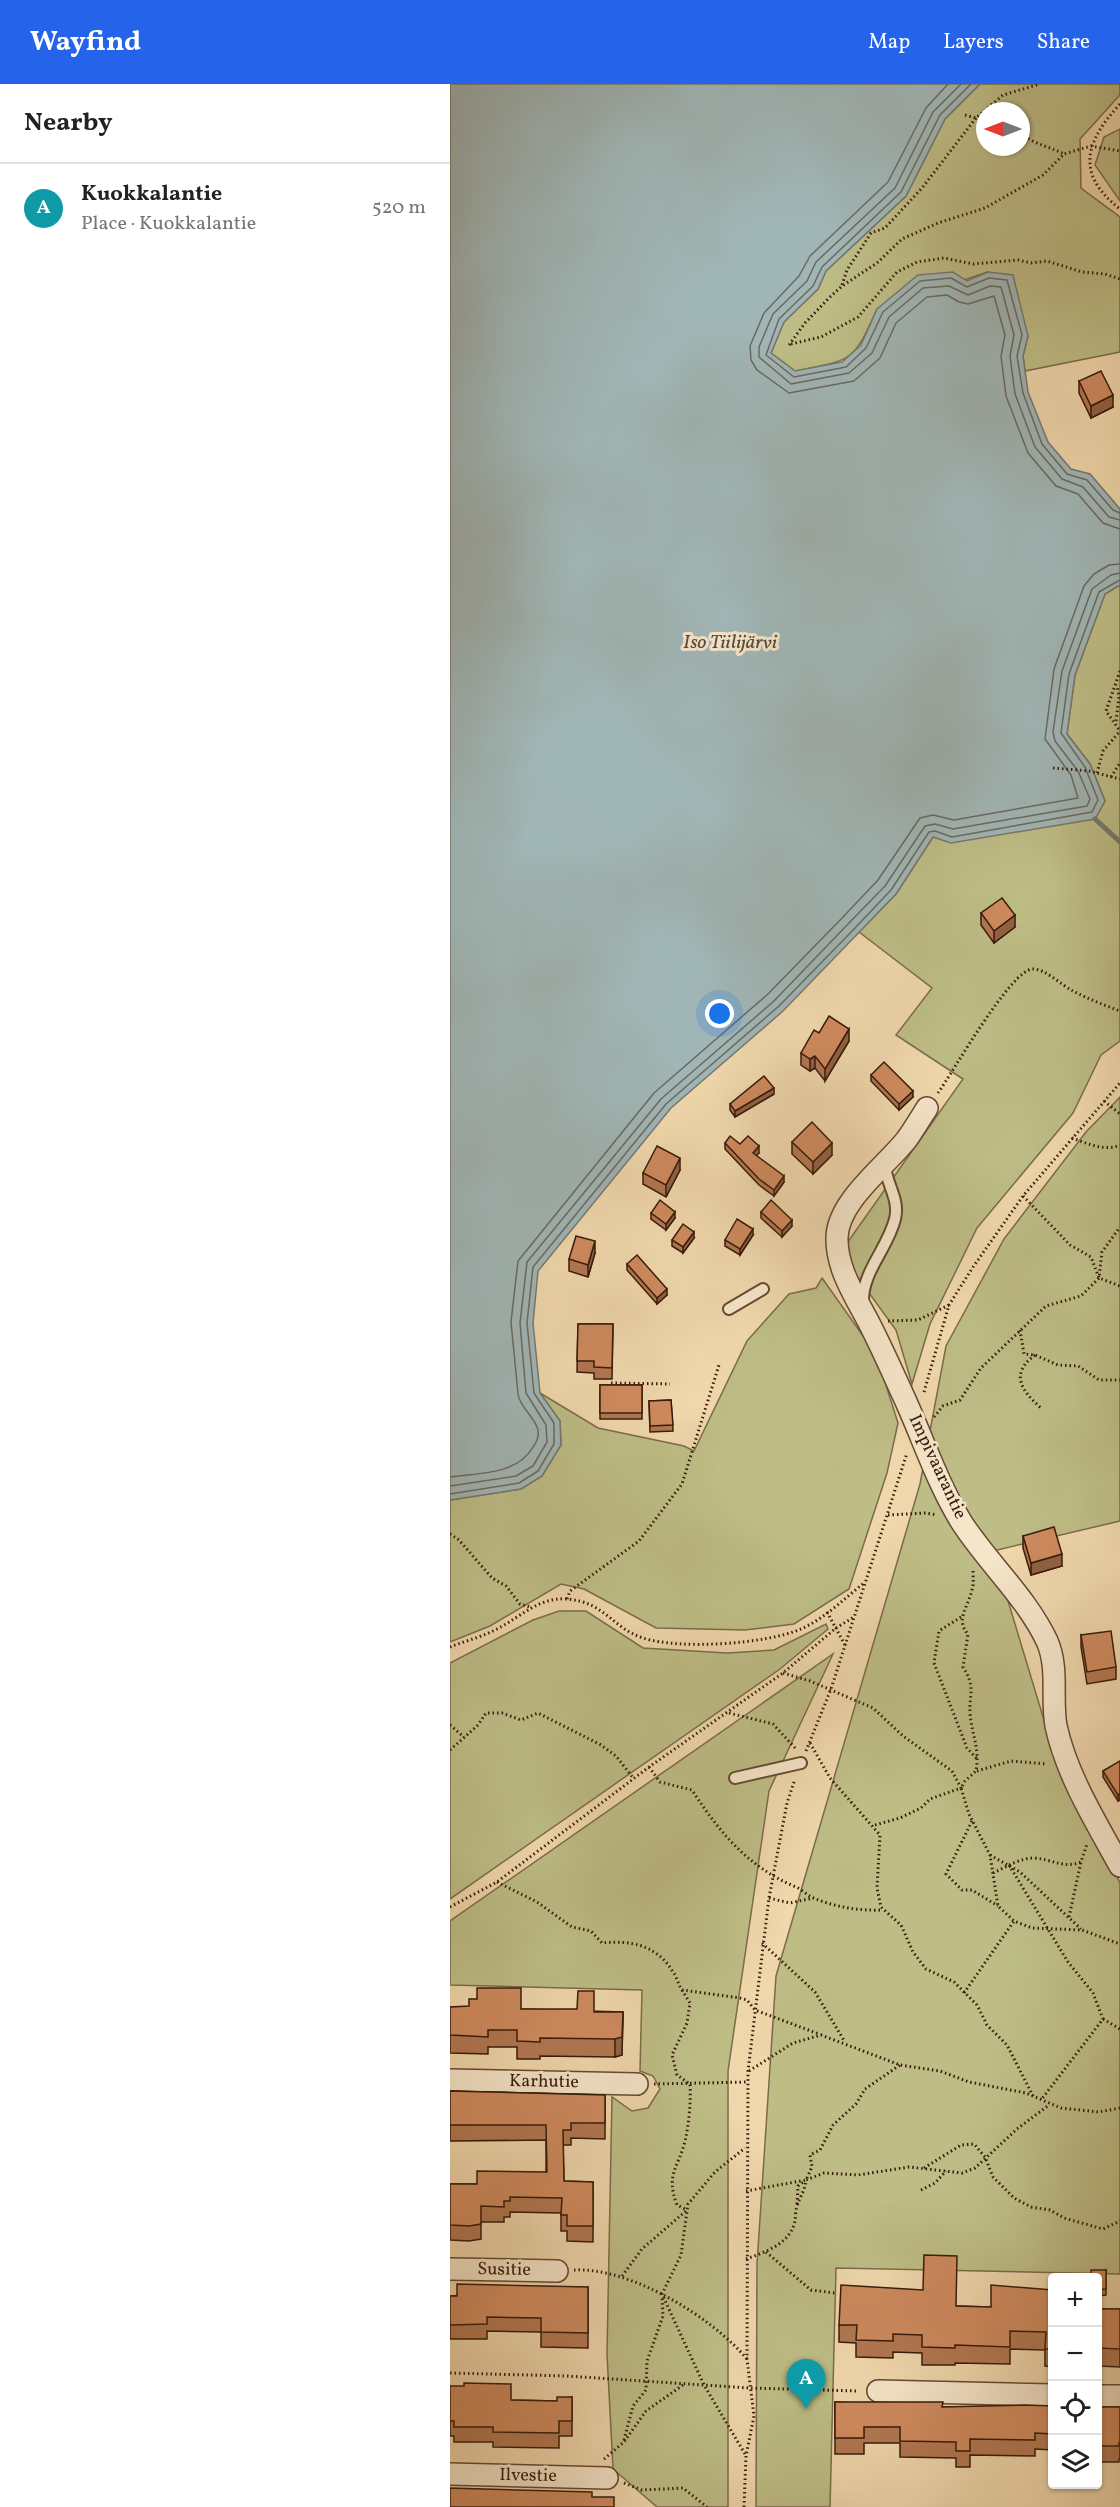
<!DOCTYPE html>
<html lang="en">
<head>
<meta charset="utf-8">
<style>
  :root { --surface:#fff; --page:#f6f6f6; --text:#222; --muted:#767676; --line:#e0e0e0; --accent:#2563eb }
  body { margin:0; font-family:Vollkorn,serif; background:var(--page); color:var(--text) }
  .controls { position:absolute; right:18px; bottom:18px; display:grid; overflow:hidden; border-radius:6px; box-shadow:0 2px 4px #0004 }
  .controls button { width:54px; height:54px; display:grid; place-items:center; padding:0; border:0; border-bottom:2px solid var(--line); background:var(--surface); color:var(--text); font:30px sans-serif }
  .compass { position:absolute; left:526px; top:18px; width:54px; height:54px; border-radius:50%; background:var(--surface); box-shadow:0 2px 4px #0004; rotate:270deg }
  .you { position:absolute; left:270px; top:930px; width:21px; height:21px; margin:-15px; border:4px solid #fff; border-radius:50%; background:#1a73e8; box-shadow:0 0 0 9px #1a73e833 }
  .badge { display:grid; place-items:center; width:39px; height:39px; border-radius:50%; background:var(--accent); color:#fff; font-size:20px; font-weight:700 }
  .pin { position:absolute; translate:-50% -50px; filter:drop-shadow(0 2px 3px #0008) }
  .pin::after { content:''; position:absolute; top:32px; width:21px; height:18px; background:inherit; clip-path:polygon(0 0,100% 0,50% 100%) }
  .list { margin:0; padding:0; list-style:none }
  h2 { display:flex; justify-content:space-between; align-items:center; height:78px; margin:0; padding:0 24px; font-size:26px }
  h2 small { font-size:20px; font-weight:400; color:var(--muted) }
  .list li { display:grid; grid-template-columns:39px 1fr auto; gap:18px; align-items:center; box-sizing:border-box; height:90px; padding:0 24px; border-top:2px solid var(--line) }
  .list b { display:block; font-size:22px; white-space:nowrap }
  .list p { margin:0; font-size:20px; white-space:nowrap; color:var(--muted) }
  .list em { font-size:20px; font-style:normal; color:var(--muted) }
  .icon { flex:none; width:33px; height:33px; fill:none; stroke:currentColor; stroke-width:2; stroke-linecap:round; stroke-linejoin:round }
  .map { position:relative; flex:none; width:670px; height:2423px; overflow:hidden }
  header { display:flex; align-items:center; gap:36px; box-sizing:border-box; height:84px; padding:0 30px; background:var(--accent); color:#fff }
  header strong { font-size:28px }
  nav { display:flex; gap:33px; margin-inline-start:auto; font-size:21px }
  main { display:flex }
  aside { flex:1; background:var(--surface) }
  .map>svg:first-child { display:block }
  .green { fill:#bebd86; stroke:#7a6c48; stroke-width:1.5; fill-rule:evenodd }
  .water { fill:#a0b6b6; stroke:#767871; stroke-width:1.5 }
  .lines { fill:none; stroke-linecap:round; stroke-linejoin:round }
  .shore { stroke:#6c6860; stroke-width:1.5 }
  .stream { stroke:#767871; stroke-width:5 }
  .service-casing { stroke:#654932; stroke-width:14 }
  .minor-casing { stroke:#654932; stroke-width:24 }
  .path { stroke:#371a0a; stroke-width:3; stroke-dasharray:1.5 3; stroke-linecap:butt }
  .service { stroke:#f5e5c9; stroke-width:10 }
  .minor { stroke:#f5e5c9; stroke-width:21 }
  .wall { fill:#b17751; stroke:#371a0a; stroke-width:1.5 }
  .shaded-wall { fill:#906142; stroke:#371a0a; stroke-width:1.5 }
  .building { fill:#ce8a5e; stroke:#371a0a; stroke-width:1.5 }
  .labels { text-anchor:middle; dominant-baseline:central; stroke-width:6; stroke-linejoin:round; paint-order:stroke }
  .street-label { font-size:18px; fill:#371a0a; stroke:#f5e5c9 }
  .water-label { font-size:20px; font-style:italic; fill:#56493e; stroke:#f5e5c9 }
</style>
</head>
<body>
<header>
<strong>Wayfind</strong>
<nav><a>Map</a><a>Layers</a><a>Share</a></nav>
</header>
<main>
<aside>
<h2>Nearby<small></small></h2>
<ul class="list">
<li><span class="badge" style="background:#0f9aa8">A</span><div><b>Kuokkalantie</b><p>Place · Kuokkalantie</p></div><em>520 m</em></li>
</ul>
</aside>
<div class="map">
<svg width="670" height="2423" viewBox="0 0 670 2423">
  <rect width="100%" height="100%" fill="#f0d7ac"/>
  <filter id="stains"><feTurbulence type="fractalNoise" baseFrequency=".00333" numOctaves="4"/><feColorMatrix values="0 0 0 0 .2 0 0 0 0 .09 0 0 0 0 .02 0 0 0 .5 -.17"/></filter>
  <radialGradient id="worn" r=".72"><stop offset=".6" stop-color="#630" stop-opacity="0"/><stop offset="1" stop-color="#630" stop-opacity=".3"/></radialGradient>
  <g class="green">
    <path d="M530 0H670V11L630 55 631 104 670 133V268L575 287 573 272 578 252 538 188 427 225C403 279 402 276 345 287L321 269 334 238 368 205 376 187 456 112 495 35ZM535 27H571V63H535Z"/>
    <polygon points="670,45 670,117 645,81 654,53"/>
    <polygon points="670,501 670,957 651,971 623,1029 527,1144 480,1240 462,1300 446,1246 390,1169 513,995 446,951 482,904 409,848 446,810 483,753 645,735 655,717 640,680 617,650 625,591 655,510"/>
    <polygon points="670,1013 670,1437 543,1467 603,1666 670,1799 670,2190 386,2184 380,2423 306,2423 307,2180 326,1892 470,1400 496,1262 554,1155 636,1048"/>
    <polygon points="372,1194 426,1270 448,1339 437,1389 399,1505 344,1540 295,1546 206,1544 134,1505 111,1500 40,1542 0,1558 0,1416 71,1405 92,1392 111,1361 110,1337 90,1309 148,1344 234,1362 244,1367 297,1257 339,1210 366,1204"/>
    <polygon points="109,1527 136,1527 193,1564 277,1569 324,1566 376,1540 378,1545 330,1585 0,1815 0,1579 83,1536"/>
    <polygon points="383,1570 319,1707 278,1987 278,2423 207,2423 163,2385 157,2270 162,2013 182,2027 198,2024 210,2005 203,1992 190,1987 192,1906 0,1901 0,1837"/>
  </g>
  <polygon class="water" points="0,0 530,0 495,35 456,112 376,187 368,205 334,238 321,269 345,287 392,278 411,261 427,225 468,191 503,188 517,197 538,188 563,191 578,252 573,272 578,308 598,358 621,385 640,390 670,425 670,501 655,510 625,591 617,650 640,680 655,717 645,735 501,759 483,753 446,810 333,927 221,1024 88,1187 83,1239 90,1309 110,1337 111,1361 92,1392 71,1405 0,1416"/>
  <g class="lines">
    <g class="shore">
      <polyline points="498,0 476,24 438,98 360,172 349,192 314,229 300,262 301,276 307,286 339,309 404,297 430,274 446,239 477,213 497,211 509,218 518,220 544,212 555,251 551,272 556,312 578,369 606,402 628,410 653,439 670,445"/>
      <polyline points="511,0 483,28 445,104 366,178 357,197 323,230 309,263 309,273 341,300 399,289 422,269 439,233 473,204 499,202 518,211 540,202 551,203 564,251 560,272 565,310 585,363 612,395 633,403 659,433 670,436"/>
      <polyline points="521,0 490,31 451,108 372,183 363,202 329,235 316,271 344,293 396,283 416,264 433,228 470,197 501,194 517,203 539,194 557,196 572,251 567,272 573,309 592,360 617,390 637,396 663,426 670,429"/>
      <path d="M0 1393C29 1389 67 1391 83 1363 87 1358 89 1353 88 1346 85 1333 70 1324 68 1310L61 1238 68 1177 204 1009 318 910 393 833 428 796 470 734 483 731 504 736 628 714 621 691 595 655 604 585 634 502 644 490 659 481 670 480"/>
      <polyline points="0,1402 66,1392 83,1382 97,1358 96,1341 76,1309 70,1239 77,1178 211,1015 324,917 399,839 435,802 475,742 485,740 503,745 637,722 640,715 628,687 605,657 603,648 612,587 642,505 661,491 670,489"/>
      <polyline points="0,1410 69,1399 88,1387 104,1360 104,1339 84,1309 77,1239 83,1183 216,1020 329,922 405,844 441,806 479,748 485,747 502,753 642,728 648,716 635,683 611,649 619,590 649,508 670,496"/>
    </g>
    <polyline class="stream" points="645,735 670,758"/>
    <defs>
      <g id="service">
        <path d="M413 1218C412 1188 438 1164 445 1135 450 1115 436 1100 435 1081"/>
        <polyline points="279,1225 313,1205"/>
        <polyline points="285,1694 351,1679"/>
      </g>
      <g id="minor">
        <path d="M477 1024C470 1035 464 1045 457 1055 436 1082 388 1117 387 1153 386 1184 405 1212 418 1237 431 1262 442 1287 453 1311 473 1354 487 1399 512 1439 538 1479 576 1513 597 1557 609 1584 601 1614 606 1642 617 1692 646 1738 670 1782"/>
        <polyline points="0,1996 187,2000"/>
        <polyline points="0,2185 107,2187"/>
        <polyline points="428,2307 602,2311"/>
        <polyline points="648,2312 670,2312"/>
        <polyline points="0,2390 157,2394"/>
      </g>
    </defs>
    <use href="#service" class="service-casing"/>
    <use href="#minor" class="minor-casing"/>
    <g class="path">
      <path d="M670 20C635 58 625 90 670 125"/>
      <polyline points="515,31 526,34 553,11 590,0"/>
      <path d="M571 49C584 61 599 62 614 70"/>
      <polyline points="392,201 397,186 421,149 435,144 472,104 526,34 535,37"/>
      <polyline points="341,260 371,253 408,233 447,188 467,178 494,174 523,180 568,176 581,179 597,177 632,188 655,190 670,195"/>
      <polyline points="339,261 355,239 379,214 392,202 427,179 452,155 488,139 535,124 593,91 614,70 641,62 670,67"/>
      <polyline points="670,587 656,627 670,647"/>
      <polyline points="666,637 669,613 667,601"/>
      <polyline points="603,684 639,687 670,695"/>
      <polyline points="647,689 653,667 670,647"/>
      <polyline points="661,693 670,679"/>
      <path d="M488 1009C503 988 561 885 583 885 596 885 611 901 623 907 638 915 654 921 670 927"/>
      <polyline points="654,1017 670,1030"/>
      <path d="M622 1054C636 1059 655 1068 670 1061"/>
      <polyline points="573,1112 620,1161 641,1173 649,1194 670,1202"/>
      <polyline points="438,1237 468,1236 499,1221"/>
      <polyline points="570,1246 574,1270 585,1271 608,1281 628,1282 649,1296 670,1296"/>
      <path d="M585 1271C559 1290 572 1307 591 1324"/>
      <polyline points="161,1299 220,1300"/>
      <polyline points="474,1308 499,1221 523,1183 573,1112 670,999"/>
      <polyline points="484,1333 493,1322 510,1316 531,1284 596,1222 631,1212 649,1194 652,1168 670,1143"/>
      <polyline points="438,1431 476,1429 487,1431"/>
      <polyline points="0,1450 9,1456 42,1494 56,1502 70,1520 80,1523"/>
      <path d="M523 1487C523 1494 524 1500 522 1506 518 1523 505 1536 518 1550L513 1583C526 1603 519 1610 520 1630 522 1652 530 1664 526 1687L515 1697 511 1704 519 1730 540 1771 548 1822 564 1837 582 1844 632 1846 670 1860"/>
      <polyline points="117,1515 120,1507 189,1457 232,1400 269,1281"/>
      <polyline points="377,1528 395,1561"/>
      <polyline points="511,1533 489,1547 484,1579 517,1664 528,1676"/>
      <path d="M0 1563C15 1557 32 1553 47 1545 71 1533 88 1513 117 1515 155 1518 162 1544 193 1554 230 1566 316 1560 351 1545 374 1535 395 1514 414 1499"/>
      <polyline points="333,1589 360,1597 423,1624 453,1652 502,1687 511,1704 480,1715 471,1724 450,1734 425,1741"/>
      <polyline points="279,1629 323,1640 346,1665"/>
      <polyline points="0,1641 14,1653"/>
      <polyline points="360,1659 380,1694 430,1751 427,1804 431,1823 451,1841 463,1868 476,1885 504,1898 527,1921 537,1941 557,1961 583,2012"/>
      <polyline points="0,1666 28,1641 36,1629 52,1629 71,1636 88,1629 151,1661 166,1672 184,1695"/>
      <polyline points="356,1667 381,1605 457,1369"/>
      <path d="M199 1683 210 1698 242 1706C270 1749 298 1783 346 1803 351 1805 356 1810 361 1813 384 1823 409 1827 433 1826"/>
      <polyline points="527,1687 561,1677 596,1680"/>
      <polyline points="522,1737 496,1790 512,1806 522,1806 548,1822"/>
      <polyline points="540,1771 570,1788 631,1845"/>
      <polyline points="559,1781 618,1878 643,1909 653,1935 591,2016"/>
      <path d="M543 1789C556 1783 570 1774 584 1774 602 1775 613 1785 631 1778L637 1760"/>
      <path d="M47 1798 87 1818 122 1843 141 1847 152 1859C181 1856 207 1861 223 1888 227 1893 228 1900 232 1906L290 1914 297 1916 305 1926 369 1950"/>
      <polyline points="319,1814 340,1819 363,1814"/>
      <polyline points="0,1823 47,1798 199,1683 333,1589 386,1544 404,1533"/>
      <polyline points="619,1833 631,1778"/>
      <polyline points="312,1859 365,1908 395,1958"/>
      <path d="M232 1906 240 1919 237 1939 222 1971 227 1991 240 2000C241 2018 239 2040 235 2057 229 2083 215 2090 227 2121L237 2126"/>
      <polyline points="514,1909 564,1837"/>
      <polyline points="653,1935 670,1945"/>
      <polyline points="299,1987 343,1959 371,1951 450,1981 490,1987 519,1998 576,2009 611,2024 649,2028 670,2024"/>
      <polyline points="204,2000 298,1998"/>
      <polyline points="474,2084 511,2061 524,2060 535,2073 543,2093 564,2114 581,2123 600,2126 614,2134 653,2145 670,2137"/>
      <polyline points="471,2106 485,2099 496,2087"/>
      <polyline points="296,2107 356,2096 362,2083 360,2071 370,2066 383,2041 406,2020 415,2005 450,1981"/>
      <polyline points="347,2120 348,2102 355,2097"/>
      <polyline points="316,2168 361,2206 385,2209"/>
      <path d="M296 2175C315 2168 337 2161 344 2141 346 2135 345 2128 347 2122 350 2112 355 2107 356 2096L374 2089 408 2091 459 2083 512 2089 525 2084 567 2045 599 2021"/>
      <path d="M124 2186C180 2183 262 2233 297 2275"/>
      <polyline points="172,2192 192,2165 237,2126"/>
      <polyline points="0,2289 117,2292 299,2304 409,2307"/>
      <polyline points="174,2356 183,2322 196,2306 197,2277 213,2232 212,2213"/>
      <polyline points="295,2370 254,2301 212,2210 231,2171 238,2120 265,2088 295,2064"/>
      <polyline points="154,2375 174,2358 196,2327 233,2301"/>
      <polyline points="174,2399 192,2406 233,2404 257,2423"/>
      <polyline points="294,2423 296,2372 304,2332 297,2275 298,1987 319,1814 337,1719 345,1695"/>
    </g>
    <use href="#service" class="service"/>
    <use href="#minor" class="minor"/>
  </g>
  <g class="wall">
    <polygon points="629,297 663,323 641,334 629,309"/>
    <polygon points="531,829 565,843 544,859 531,841"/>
    <polygon points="369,949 399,957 375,997 365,984 360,987 351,981 351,969"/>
    <polygon points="421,991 463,1013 449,1026 421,997"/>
    <polygon points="324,1010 285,1033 280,1026 280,1020"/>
    <polygon points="342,1058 382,1071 363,1090 342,1070"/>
    <polygon points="275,1059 290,1060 309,1069 306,1071 334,1098 324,1112 309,1101 275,1065"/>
    <polygon points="230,1086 216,1113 193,1100 193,1089"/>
    <polygon points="311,1128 342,1142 332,1153 311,1134"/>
    <polygon points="201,1129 225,1134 216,1146 201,1135"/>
    <polygon points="303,1151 290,1171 275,1162 275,1156"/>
    <polygon points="244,1154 233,1169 222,1162 222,1156"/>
    <polygon points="145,1169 138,1193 119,1187 119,1175"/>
    <polygon points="177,1180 217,1211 207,1220 177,1186"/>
    <polygon points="128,1240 163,1240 162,1295 144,1295 144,1289 127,1288"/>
    <rect x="150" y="1301" width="42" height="34"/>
    <polygon points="221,1316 223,1347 200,1348 199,1317"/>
    <polygon points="573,1452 612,1482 581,1491 573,1464"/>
    <polygon points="631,1551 666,1583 666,1595 637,1600 631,1563"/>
    <polygon points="670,1677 670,1716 668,1717 653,1693 653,1687"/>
    <polygon points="0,1923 173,1928 172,1971 165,1973 90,1972 90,1975 67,1975 67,1963 38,1963 38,1970 0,1969"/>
    <polygon points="0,2007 155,2011 155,2055 121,2054 121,2061 113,2061 114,2097 143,2098 143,2158 117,2157 117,2147 111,2147 111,2129 60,2128 60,2133 54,2133 54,2138 31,2138 31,2155 19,2157 0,2156 0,2100 27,2100 96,2088 96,2056 0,2057"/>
    <polygon points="656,2186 656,2211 648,2212 648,2193"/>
    <polygon points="138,2203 138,2264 91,2263 91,2248 37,2247 37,2255 0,2255 0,2212"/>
    <polygon points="603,2206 603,2283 595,2282 595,2266 560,2265 560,2280 505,2279 505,2281 472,2281 472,2269 443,2268 443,2274 406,2273 406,2259 389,2258 389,2241 506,2222 541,2223"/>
    <polygon points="648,2225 670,2225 670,2283 649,2282 649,2284 648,2284"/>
    <polygon points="0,2302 61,2316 107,2317 122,2313 122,2352 109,2352 109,2364 43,2363 43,2358 4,2358 4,2352 0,2352"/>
    <polygon points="385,2318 493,2323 603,2322 603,2366 585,2365 585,2372 520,2371 520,2383 506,2383 506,2374 450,2373 450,2359 414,2359 414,2370 385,2370"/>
    <polygon points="648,2323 670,2323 670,2375 669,2375 669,2378 648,2378"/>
  </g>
  <g class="shaded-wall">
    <polygon points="663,311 663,323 641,334 641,322"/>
    <polygon points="565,831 565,843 544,859 544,847"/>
    <polygon points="399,945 399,957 375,997 375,985"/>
    <polygon points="365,972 365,984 360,987 360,975"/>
    <polygon points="324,1004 324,1010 285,1033 285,1027"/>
    <polygon points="463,1007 463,1013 449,1026 449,1020"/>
    <polygon points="382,1059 382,1071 363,1090 363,1078"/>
    <polygon points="309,1062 309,1069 303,1075 303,1069"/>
    <polygon points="230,1074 230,1086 216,1113 216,1101"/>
    <polygon points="334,1092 334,1098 324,1112 324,1106"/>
    <polygon points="225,1128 225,1134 216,1146 216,1140"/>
    <polygon points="342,1136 342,1142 332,1153 332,1147"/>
    <polygon points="303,1145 303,1151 290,1171 290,1165"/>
    <polygon points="244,1148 244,1154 233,1169 233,1163"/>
    <polygon points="145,1157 145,1169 138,1193 138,1181"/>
    <polygon points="217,1205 217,1211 207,1220 207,1214"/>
    <polygon points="612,1470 612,1482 581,1491 581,1479"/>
    <polygon points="670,1710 670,1716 668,1717 668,1711"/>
    <polygon points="173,1928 172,1971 165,1973 165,1955"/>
  </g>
  <g class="building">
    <polygon points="651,287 663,311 641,322 629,297"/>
    <polygon points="552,814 565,831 544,847 531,829"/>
    <polygon points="379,932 399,945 375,985 365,972 360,975 351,969 364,946 369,949"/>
    <polygon points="434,978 463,1007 449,1020 421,991"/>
    <polygon points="314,992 324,1004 285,1027 280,1020"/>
    <polygon points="362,1038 382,1059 363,1078 342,1058"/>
    <polygon points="280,1052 290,1060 298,1052 309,1062 303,1069 334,1092 324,1106 309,1095 275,1059"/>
    <polygon points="207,1062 230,1074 216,1101 193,1089"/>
    <polygon points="210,1116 225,1128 216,1140 201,1129"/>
    <polygon points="321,1116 342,1136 332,1147 311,1128"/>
    <polygon points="287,1135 303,1145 290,1165 275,1156"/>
    <polygon points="233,1140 244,1148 233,1163 222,1156"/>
    <polygon points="126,1152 145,1157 138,1181 119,1175"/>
    <polygon points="187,1171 217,1205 207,1214 177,1180"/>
    <polygon points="128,1240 163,1240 162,1284 144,1283 144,1277 127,1277"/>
    <rect x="150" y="1301" width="42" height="28"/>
    <polygon points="221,1316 223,1341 200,1342 199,1317"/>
    <polygon points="604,1443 612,1470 581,1479 573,1452"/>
    <polygon points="661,1547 666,1583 637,1588 631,1551"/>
    <polygon points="670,1677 670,1710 668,1711 653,1687"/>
    <polygon points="27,1904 71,1904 71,1925 127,1925 128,1907 144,1907 144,1928 173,1928 172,1953 165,1955 90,1954 90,1958 67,1957 67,1946 38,1946 38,1953 0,1951 0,1923 19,1922 19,1915 27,1915"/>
    <polygon points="0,2007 155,2011 155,2039 121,2039 121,2046 113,2046 114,2097 143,2098 143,2142 117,2142 117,2131 111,2131 112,2114 60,2113 60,2117 54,2117 54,2123 31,2122 31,2140 19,2142 0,2141 0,2100 27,2100 27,2087 97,2088 96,2041 0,2041"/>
    <polygon points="474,2171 507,2172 506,2222 541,2223 541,2201 603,2206 603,2265 595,2265 596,2248 560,2247 560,2263 505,2261 505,2264 472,2263 472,2251 443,2250 443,2257 406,2256 407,2241 389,2241 391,2201 473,2206"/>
    <polygon points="641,2186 656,2186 656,2205 648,2206 648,2193 641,2193"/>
    <polygon points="7,2200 138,2203 138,2249 91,2248 91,2234 37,2233 37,2240 0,2241 0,2212 7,2212"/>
    <polygon points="648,2225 670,2225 670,2265 649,2264 649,2267 648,2267"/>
    <polygon points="14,2299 61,2300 61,2316 107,2317 107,2313 122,2313 122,2337 109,2337 109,2349 43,2348 43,2343 4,2343 4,2337 0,2337 0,2302 14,2302"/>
    <polygon points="385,2318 493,2318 492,2323 575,2321 603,2322 603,2350 585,2349 585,2356 520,2355 520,2367 506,2367 506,2358 450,2357 450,2343 414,2343 414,2354 385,2354"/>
    <polygon points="648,2323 670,2323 670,2359 669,2359 669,2362 648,2362"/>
    <polygon points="0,2404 142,2408 142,2413 164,2413 164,2423 0,2423"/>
  </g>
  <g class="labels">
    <g class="street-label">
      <text transform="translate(487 1383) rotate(65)">Impivaarantie</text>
      <text transform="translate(94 1998) rotate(1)">Karhutie</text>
      <text transform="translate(54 2186) rotate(1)">Susitie</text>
      <text transform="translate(78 2392) rotate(1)">Ilvestie</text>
    </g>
    <g class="water-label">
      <text x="280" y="559">Iso Tiilijärvi</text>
    </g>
  </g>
  <rect width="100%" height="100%" filter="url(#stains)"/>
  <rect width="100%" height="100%" fill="url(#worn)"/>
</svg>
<div class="controls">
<button>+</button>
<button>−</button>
<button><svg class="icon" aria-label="locate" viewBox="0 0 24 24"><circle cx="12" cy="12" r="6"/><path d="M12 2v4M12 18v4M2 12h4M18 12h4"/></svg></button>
<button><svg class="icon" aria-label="layers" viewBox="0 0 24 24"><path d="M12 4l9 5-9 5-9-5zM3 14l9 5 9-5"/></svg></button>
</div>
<svg class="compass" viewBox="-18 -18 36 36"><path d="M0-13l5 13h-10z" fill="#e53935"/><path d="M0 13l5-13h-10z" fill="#767676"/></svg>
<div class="you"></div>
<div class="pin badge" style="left:356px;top:2325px;background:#0f9aa8">A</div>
</div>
</main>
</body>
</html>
